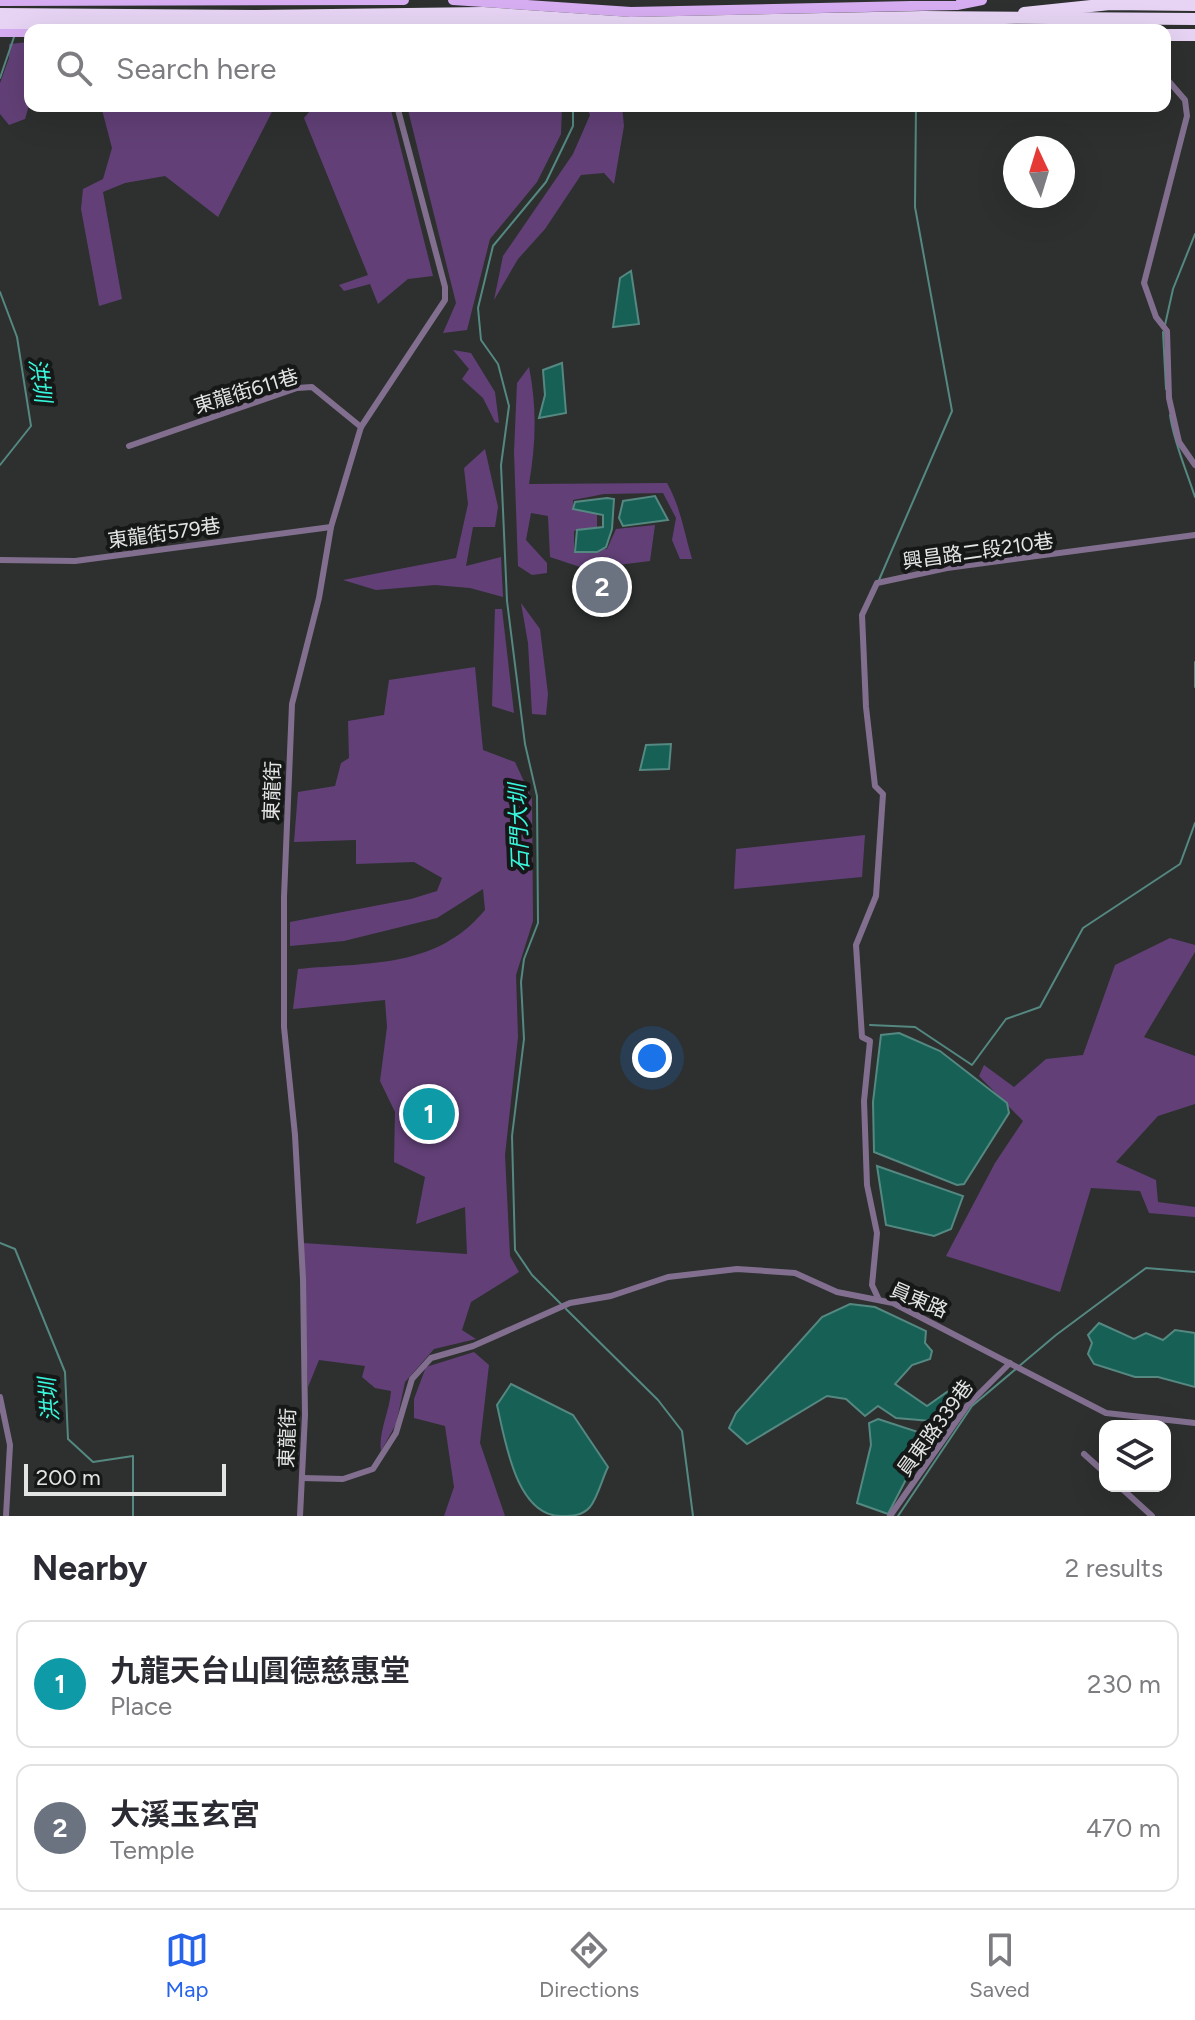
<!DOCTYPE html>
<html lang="en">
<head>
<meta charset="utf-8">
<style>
  :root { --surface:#fff; --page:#f7f7f7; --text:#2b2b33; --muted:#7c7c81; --line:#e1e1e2; --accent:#2563eb }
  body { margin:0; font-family:Figtree,"Noto Sans TC",sans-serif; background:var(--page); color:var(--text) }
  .controls { position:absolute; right:24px; bottom:24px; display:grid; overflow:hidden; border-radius:16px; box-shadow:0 8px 32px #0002 }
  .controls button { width:72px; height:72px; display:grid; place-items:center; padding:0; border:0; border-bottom:2px solid var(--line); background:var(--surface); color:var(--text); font:40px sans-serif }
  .compass { position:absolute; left:1003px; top:136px; width:72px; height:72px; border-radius:50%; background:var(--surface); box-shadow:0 8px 32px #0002; rotate:356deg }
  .scale { position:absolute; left:24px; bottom:20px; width:202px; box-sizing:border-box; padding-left:8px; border:4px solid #e3e5e4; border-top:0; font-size:22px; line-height:28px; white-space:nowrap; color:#e3e5e4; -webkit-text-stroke:6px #161817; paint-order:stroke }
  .you { position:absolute; left:652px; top:1058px; width:28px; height:28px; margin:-20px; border:6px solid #fff; border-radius:50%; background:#1a73e8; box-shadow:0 0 0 12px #1a73e833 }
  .badge { display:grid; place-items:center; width:52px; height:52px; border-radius:50%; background:var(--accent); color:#fff; font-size:26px; font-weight:700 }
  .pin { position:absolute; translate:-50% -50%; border:4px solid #fff; box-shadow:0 2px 8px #0006 }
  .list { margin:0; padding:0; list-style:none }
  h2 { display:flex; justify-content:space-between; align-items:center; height:104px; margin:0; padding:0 32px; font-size:34px }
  h2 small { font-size:26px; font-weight:400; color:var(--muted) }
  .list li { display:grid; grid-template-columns:52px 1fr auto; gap:24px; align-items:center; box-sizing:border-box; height:128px; margin:0 16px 16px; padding:0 16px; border:2px solid var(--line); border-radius:16px }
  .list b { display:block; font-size:30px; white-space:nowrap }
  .list p { margin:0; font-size:26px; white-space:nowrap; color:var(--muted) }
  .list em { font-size:26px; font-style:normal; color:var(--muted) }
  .icon { flex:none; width:44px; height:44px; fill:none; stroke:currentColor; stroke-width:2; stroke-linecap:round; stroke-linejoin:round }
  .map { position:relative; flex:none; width:1195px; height:1516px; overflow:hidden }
  .search { position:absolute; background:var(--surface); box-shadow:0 8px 32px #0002; left:24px; right:24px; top:24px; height:88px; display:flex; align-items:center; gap:20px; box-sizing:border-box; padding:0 28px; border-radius:16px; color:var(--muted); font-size:30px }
  .sheet { height:392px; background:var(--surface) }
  nav { display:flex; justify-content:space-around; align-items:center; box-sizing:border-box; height:112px; border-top:2px solid var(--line); background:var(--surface); font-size:22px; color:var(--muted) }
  nav a { display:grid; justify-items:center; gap:4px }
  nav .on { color:var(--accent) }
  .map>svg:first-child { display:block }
  .green { fill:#624077 }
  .water { fill:#176056; stroke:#548881; stroke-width:2 }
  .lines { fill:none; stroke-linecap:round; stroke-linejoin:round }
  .stream { stroke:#548881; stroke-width:2 }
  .street { stroke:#826f8f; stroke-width:6 }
  .primary { stroke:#d6adf0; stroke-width:10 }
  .highway { stroke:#e7d4f4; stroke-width:12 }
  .labels { text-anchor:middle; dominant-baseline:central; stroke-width:8; stroke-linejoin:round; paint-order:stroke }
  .street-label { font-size:20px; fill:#e3e5e4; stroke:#161817 }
  .water-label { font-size:22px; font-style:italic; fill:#38f7dd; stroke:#161817 }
</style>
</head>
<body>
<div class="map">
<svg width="1195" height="1516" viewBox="0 0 1195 1516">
  <rect width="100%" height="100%" fill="#2d302f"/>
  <g class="green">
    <polygon points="30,42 30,102 25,119 9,125 0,114 0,83 9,58 9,44"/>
    <polygon points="101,106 275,106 218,217 165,176 125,183 103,192 122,299 99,306 81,209 83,189 103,179 112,148"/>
    <polygon points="314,106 390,106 433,276 408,279 378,304 370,284 344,291 339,285 368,275 304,118"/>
    <polygon points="407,106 562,106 561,134 537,182 490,239 467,330 443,333 456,303"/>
    <polygon points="586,106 622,106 624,126 614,184 604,173 581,175 545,229 518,259 494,300 503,256 573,154 590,115"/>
    <polygon points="453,350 471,353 495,392 499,423 495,422 483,398 462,379 469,369"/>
    <path d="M529 367C537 408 536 443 529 484L667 483C681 508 684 532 692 559H680L672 540 676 518 663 493 604 494 573 500V506L597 513V527L574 531V550L607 549 616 529 655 525 650 561 586 569 550 557 548 516 531 513 526 540 547 563V573L532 575 518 566 514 452 517 383Z"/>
    <polygon points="485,449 498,507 495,527 473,527 466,566 501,557 503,597 470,588 435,585 376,590 343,580 456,558 468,504 464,468"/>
    <polygon points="521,603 540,629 548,694 546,715 532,714 528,643"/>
    <polygon points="495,609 502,609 514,713 492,706"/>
    <path d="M475 667 483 750 515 762 532 799 533 921 516 975 518 1037 505 1155 510 1256 519 1272 471 1302 462 1330 476 1339 434 1349 405 1382 396 1424 381 1451C378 1433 390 1410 391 1391L375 1388 362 1377 365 1366 319 1360 308 1387 303 1243 467 1254 465 1207 416 1224 425 1177 394 1162 395 1112 380 1081 387 1027 385 1000 293 1009 298 969C369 962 436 969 485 910L483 889 437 918 344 941 290 946V922L411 899 437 891 442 878 414 862 356 864V840L294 842 298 792 335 786 341 763 349 758 348 721 384 715 389 680Z"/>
    <polygon points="865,835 862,877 734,889 736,849"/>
    <polygon points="1170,938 1195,945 1195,952 1144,1037 1195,1056 1195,1104 1158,1116 1116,1162 1156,1180 1158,1202 1195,1207 1195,1217 1149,1213 1140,1191 1091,1188 1060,1292 946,1256 995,1163 1023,1121 979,1076 984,1065 1014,1087 1046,1059 1083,1055 1115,965"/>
    <polygon points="474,1352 489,1365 480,1443 505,1516 444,1516 454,1487 445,1426 414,1418 414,1399 426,1367"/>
  </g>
  <g class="water">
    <polygon points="631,271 639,324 613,327 620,278"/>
    <polygon points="562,363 566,413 539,418 545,395 543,370"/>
    <polygon points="655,496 668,520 623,526 619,518 623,501"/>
    <polygon points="607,498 614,499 612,529 606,547 597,552 575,552 577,530 603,527 603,515 573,509 575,502"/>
    <polygon points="671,744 669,769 640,770 646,745"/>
    <polygon points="899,1033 940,1051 1007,1103 1009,1113 964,1184 957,1185 874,1152 873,1102 881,1035"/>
    <polygon points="877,1166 963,1196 951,1229 934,1236 886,1225"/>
    <polygon points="850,1304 875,1307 926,1331 925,1343 932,1351 930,1359 912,1365 895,1384 927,1406 947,1392 957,1390 961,1399 950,1416 931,1421 896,1418 878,1406 865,1416 846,1399 827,1396 747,1444 729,1428 736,1413 822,1317"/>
    <polygon points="1099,1323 1134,1339 1146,1333 1163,1340 1175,1330 1195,1333 1195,1387 1158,1377 1135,1377 1094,1364 1088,1354 1092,1343 1088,1335"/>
    <path d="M511 1384 573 1415 608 1467C602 1479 598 1497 590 1507 582 1516 572 1516 561 1516 516 1516 505 1440 497 1405Z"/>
    <polygon points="878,1419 921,1433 924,1445 888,1514 857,1503 871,1445 869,1423"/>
  </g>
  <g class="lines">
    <g class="stream">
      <polyline points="0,78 14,37"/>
      <polyline points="0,292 17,337 31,426 0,465"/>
      <polyline points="1165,325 1173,289 1195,234"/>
      <polyline points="1163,332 1166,389"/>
      <path d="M1170 415C1174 443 1186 469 1195 497"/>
      <polyline points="879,580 952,411 915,207 916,106"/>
      <polyline points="1195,662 1195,687"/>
      <polyline points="870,1025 915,1027 972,1065 1006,1019 1040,1007 1083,928 1180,864 1195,823"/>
      <polyline points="0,1243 15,1249 65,1372 68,1439 93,1462 133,1456 133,1516"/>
      <polyline points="561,1304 532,1275 515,1250 512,1136 524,1039 521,982 524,959 538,923 537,796 525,744 507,601 501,465 509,406 498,364 481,340 478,308 493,246 546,182 573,126 573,106"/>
      <polyline points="566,1309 658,1400 682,1431 693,1516"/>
      <polyline points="898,1516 972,1406 1056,1335 1146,1268 1195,1272"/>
    </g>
    <g class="street">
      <polyline points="1104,20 1117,30"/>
      <polyline points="1165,77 1185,100 1187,116 1144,283 1156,317 1167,331 1169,398 1179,442 1195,465"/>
      <polyline points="129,446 297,388 312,387 361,427"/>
      <polyline points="0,560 75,561 331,527"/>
      <polyline points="879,1300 872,1285 877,1233 867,1185 864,1101 870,1041 862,1037 856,945 876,896 883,794 875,786 866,707 862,615 877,583 947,568 1195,535"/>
      <polyline points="0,1397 10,1445 6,1516"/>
      <polyline points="1084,1454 1105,1473"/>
      <polyline points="302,1478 343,1479 373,1469 396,1433 412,1379 431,1358 473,1346 570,1303 611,1296 668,1277 737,1269 795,1273 837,1292 893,1303 1106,1413 1195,1423"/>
      <polyline points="1119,1486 1152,1516"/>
      <polyline points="300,1516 305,1415 303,1279 295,1135 284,1027 284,897 292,704 319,598 331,527 361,427 445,300 445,287 397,106"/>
      <polyline points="890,1516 967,1406 1010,1363"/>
    </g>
    <g class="primary">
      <polyline points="453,0 631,12 957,5 982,0"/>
      <polyline points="0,1 404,0"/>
      <polyline points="0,32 30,32"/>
    </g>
    <g class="highway">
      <polyline points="1024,13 1110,4 1195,5"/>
      <polyline points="0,14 256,16 483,13 631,23 923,17 1195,19"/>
      <polyline points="0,23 483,23 581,30"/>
      <polyline points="968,26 1017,30"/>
      <polyline points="791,30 968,26"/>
      <polyline points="1165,35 1195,35"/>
    </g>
  </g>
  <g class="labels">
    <g class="street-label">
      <text transform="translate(246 391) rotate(-17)">東龍街611巷</text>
      <text transform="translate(164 533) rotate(-8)">東龍街579巷</text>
      <text transform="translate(978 551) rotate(-8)">興昌路二段210巷</text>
      <text transform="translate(272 791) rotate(-88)">東龍街</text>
      <text transform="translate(919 1300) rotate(23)">員東路</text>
      <text transform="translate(935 1428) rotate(-54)">員東路339巷</text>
      <text transform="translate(287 1438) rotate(-88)">東龍街</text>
    </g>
    <g class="water-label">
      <text transform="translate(40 380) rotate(81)">洪圳</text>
      <text transform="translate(519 828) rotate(-92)">石門大圳</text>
      <text transform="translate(49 1400) rotate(-95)">洪圳</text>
    </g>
  </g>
</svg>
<div class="controls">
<button><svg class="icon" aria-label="layers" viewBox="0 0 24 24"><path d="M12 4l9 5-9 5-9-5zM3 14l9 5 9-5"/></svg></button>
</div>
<svg class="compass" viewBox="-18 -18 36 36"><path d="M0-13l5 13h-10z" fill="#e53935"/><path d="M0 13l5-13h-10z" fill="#7c7c81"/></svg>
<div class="scale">200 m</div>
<div class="you"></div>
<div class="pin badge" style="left:429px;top:1114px;background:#0f9aa8">1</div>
<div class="pin badge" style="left:602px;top:587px;background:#6b7280">2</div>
<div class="search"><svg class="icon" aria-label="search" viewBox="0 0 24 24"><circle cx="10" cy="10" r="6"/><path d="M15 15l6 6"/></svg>Search here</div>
</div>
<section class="sheet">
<h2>Nearby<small>2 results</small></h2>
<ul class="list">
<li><span class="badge" style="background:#0f9aa8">1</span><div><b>九龍天台山圓德慈惠堂</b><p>Place</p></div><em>230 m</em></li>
<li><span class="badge" style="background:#6b7280">2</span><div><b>大溪玉玄宮</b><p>Temple</p></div><em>470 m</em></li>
</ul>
</section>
<nav>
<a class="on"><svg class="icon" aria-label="map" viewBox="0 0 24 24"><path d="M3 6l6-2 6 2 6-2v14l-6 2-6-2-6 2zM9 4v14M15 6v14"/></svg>Map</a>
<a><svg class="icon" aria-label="directions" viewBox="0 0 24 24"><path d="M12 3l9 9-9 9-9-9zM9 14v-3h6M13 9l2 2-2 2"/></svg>Directions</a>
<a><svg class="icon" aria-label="saved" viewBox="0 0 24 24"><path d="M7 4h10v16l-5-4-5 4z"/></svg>Saved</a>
</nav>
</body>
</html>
